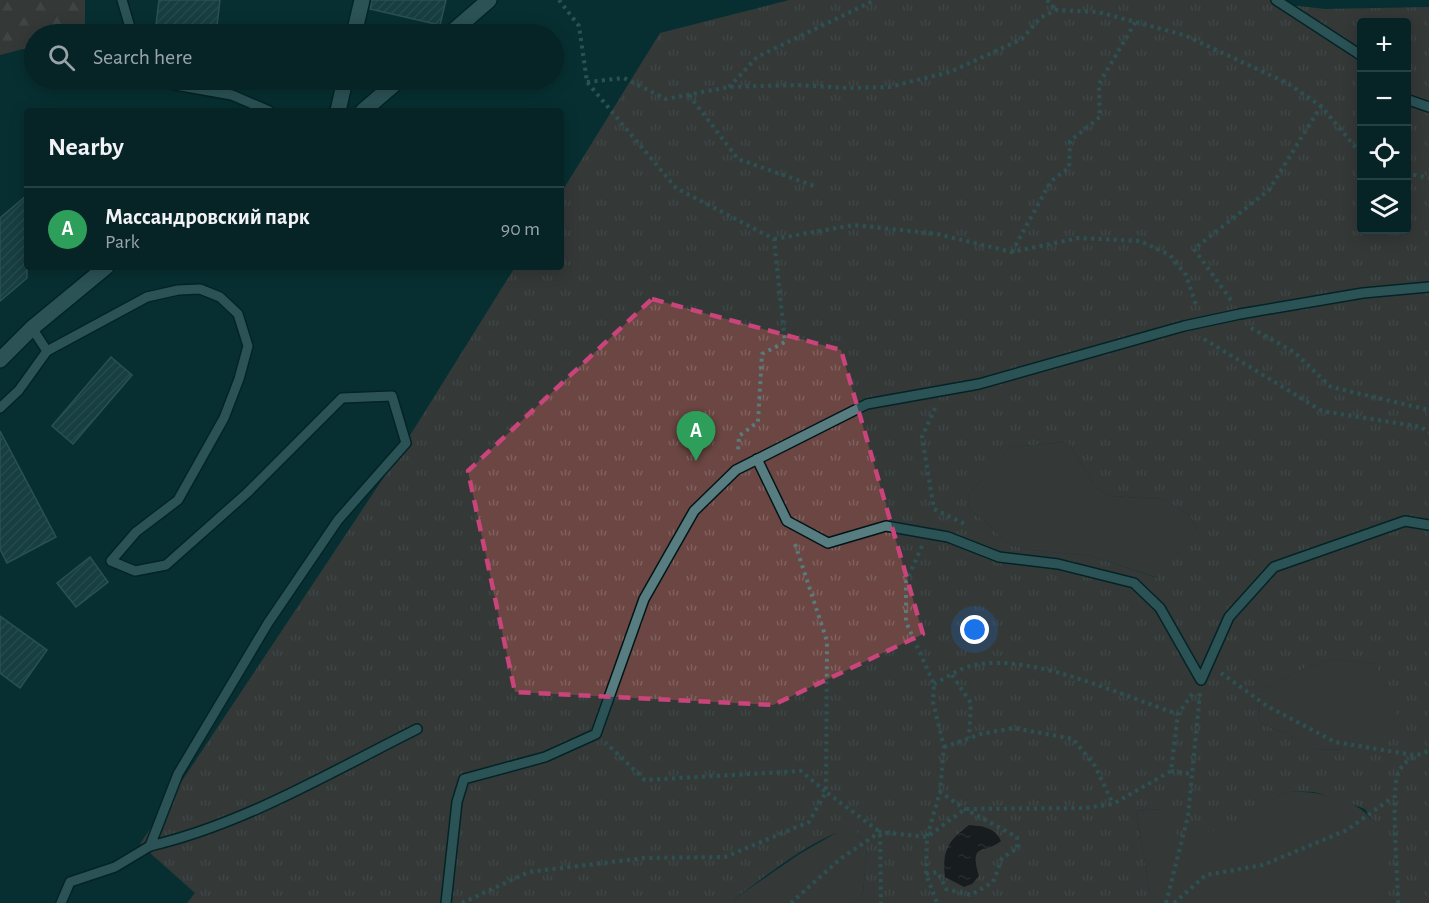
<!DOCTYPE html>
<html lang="en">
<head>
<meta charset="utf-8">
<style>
  :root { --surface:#062326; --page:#0f2b2e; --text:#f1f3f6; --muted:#98a4a7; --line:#274043; --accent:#2563eb }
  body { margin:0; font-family:"Alegreya Sans",sans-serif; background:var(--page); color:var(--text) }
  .controls { position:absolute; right:18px; top:18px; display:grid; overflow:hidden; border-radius:6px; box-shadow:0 3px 15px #0003 }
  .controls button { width:54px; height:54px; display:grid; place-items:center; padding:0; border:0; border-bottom:2px solid var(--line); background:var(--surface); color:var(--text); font:30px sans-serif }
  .you { position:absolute; left:975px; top:630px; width:21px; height:21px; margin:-15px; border:4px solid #fff; border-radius:50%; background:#1a73e8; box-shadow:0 0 0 9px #1a73e833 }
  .badge { display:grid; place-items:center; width:39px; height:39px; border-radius:50%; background:var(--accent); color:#fff; font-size:20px; font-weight:700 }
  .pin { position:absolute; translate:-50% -50px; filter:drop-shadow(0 2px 3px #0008) }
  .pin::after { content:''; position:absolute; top:32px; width:21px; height:18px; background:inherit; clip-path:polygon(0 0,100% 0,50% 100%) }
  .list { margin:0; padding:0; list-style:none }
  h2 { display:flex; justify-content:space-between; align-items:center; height:78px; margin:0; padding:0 24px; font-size:26px }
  h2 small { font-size:20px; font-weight:400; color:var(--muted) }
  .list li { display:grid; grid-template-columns:39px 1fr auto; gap:18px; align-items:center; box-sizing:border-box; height:84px; padding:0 24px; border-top:2px solid var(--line) }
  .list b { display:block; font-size:22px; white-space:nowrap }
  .list p { margin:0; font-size:20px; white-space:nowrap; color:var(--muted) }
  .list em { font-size:20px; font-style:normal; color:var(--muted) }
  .icon { flex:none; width:33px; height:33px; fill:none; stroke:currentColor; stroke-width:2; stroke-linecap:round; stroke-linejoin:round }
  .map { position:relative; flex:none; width:1429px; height:903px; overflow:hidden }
  .search { position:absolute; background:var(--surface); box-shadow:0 3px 15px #0003; left:24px; top:24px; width:540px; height:66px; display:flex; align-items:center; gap:15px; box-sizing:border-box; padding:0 21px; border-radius:33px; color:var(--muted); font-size:22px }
  .panel { position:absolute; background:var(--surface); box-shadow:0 3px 15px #0003; left:24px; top:108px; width:540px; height:162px; border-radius:6px }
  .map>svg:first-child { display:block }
  .grass { fill:#6b4642 }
  .forest { fill:url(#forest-firs) }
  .park { fill:url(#park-tufts); fill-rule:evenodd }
  .water { fill:url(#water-ripples) }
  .building { fill:url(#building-hatch); stroke:#54787c; stroke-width:1.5 }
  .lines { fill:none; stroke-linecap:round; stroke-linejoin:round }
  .service-casing { stroke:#001518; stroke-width:12 }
  .minor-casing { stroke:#001518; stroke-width:18 }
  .path { stroke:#5a7a7d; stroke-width:4; stroke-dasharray:3 4.5; stroke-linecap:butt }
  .service { stroke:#587d81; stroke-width:9 }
  .minor { stroke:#587d81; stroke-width:15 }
  .marked { fill:none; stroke:#c8447a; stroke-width:4.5; stroke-dasharray:12 8; stroke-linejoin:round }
</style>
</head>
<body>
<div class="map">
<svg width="1429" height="903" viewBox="0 0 1429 903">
  <defs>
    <pattern id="forest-firs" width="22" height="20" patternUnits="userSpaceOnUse" patternTransform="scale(1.5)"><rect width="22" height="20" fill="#6b4642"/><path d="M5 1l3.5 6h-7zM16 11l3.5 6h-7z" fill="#80615e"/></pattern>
    <pattern id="park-tufts" width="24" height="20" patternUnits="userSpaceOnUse" patternTransform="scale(1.5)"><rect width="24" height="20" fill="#6b4642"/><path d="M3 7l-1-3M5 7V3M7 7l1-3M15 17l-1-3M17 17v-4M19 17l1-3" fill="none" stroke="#80615e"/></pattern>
    <pattern id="water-ripples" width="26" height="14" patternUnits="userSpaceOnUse" patternTransform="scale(1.5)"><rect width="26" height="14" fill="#2b0707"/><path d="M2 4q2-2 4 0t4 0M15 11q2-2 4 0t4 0" fill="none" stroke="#492c2c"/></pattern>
    <pattern id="building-hatch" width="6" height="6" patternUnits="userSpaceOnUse" patternTransform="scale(1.5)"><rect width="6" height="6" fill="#2c5054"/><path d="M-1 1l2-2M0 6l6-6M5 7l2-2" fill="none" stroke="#4a6a6d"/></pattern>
  </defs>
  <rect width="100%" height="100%" fill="#082f32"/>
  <g class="grass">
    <polygon points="1068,442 1094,485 1109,496 1161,499 1189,514 1197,528 1158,578 1091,556 1032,550 1011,545 968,507 970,492 1011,447"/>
    <polygon points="1333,659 1375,664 1403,726 1347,750 1310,749 1289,735 1260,723 1259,692 1307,667"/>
    <path d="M1288 791C1335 793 1379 802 1387 856 1389 871 1386 888 1385 903H1164L1150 892 1136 811 1160 809 1221 828Z"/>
    <polygon points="843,829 855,829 867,848 863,893 854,903 736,903 733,900 798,855"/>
  </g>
  <polygon class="forest" points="0,0 85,0 85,34 34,34 34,46 0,55"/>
  <path class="park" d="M789 0H1276L1281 4 1325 9 1429 7V903H1385L1387 856 1377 827 1365 809 1339 799 1314 792 1288 791 1221 829 1179 837 1160 809 1136 811 1150 892 1164 903H854L863 893 867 848 855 829C823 829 761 880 733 900L736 903H187L195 893 140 844 386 474 515 267H561V193L660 33ZM1362 22H1406V230H1362ZM1068 442 1094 485 1109 496 1161 499 1189 514 1197 528 1157 578 1091 556 1032 550 1011 545 968 507 970 492 1011 447ZM1333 659 1375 664 1402 726 1347 750 1311 749 1289 735 1260 723 1259 692 1307 667Z"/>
  <path class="water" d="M969 825C982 826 995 827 1001 841 984 855 969 841 979 876L972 884 964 887 945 877C942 850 948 841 969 825Z"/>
  <g class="building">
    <polygon points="159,0 220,0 216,34 155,33"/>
    <polygon points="372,0 446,0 440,25 370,9"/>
    <polygon points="27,195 27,278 0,301 0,218"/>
    <polygon points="111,357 132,375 73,444 52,426"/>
    <polygon points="0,431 56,537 7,563 0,549"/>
    <polygon points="90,557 108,582 76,607 57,583"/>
    <polygon points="0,616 47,650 20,688 0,673"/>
  </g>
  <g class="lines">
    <defs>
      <g id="service">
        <polyline points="122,0 132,34"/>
        <polyline points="1276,0 1362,56"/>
        <polyline points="147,80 232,95 269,111"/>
        <polyline points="1406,99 1429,107"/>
        <polyline points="32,328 47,351"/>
        <path d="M0 408 19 390 47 351 147 297 178 290 200 289 220 297 238 314 248 346 239 379 224 418 178 500 136 532 111 561 135 571 166 565 247 493 342 398 392 396 406 443 338 520 268 623 178 774 150 846C244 824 331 772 417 729"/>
        <polyline points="757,459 787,521 828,543 886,526 948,537 999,557 1058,564 1134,583 1160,608 1201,680 1229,617 1274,567 1405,521 1429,525"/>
        <polyline points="61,903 70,882 115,867 150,846"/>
        <polyline points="446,903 457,802 464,779 545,757 596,734 644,599 694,511 736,470 867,404 979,384 1184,326 1240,314 1363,293 1429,287"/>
      </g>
      <g id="minor">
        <polyline points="354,34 362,0"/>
        <polyline points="450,34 489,0"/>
        <polyline points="338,111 345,80"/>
        <polyline points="363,111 399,80"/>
        <polyline points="0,360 32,328 106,267"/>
      </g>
    </defs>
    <use href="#service" class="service-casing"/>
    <use href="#minor" class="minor-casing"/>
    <g class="path">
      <polyline points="559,0 579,26 587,82 676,188 774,239 785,342 762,354 758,422 739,436 738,451"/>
      <polyline points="1047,0 1056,10"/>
      <polyline points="587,82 624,78 666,99 729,87 798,85 847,88 889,87 950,72 1022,39 1040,18 1056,10 1098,12 1184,35 1287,83 1321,106 1362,155"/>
      <polyline points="729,87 757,57 875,0"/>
      <polyline points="689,95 738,159 814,186"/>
      <polyline points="1406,173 1429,178"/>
      <polyline points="774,239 854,225 937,234 1012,252 1079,238 1140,241 1170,255 1186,275 1197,308"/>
      <polyline points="1012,252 1051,181 1069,168 1070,141 1100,117 1099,84 1136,21"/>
      <polyline points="1231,300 1194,249 1269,190 1321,106"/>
      <polyline points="1251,328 1294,352 1331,387 1429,410"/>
      <polyline points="1204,339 1322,411 1421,427 1429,433"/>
      <polyline points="935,408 922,437 934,509 965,524"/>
      <polyline points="795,544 827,641 826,792 880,832 881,903"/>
      <polyline points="922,546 906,582 906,622 934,684 933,702 944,747 940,792 927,837 926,874 937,903"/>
      <polyline points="1221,673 1267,706 1335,742 1413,755"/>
      <polyline points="952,675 971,703 969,738"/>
      <path d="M934 684C946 678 961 667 975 665 1033 653 1122 696 1178 714"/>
      <polyline points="944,747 981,734 1014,728 1073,739 1095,766 1113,804"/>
      <polyline points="1171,771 1192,774"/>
      <polyline points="926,874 938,872 946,889 971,895 993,882 1002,858 1018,848 1017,837 965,809 940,792"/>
      <polyline points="462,903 529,872 644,858 725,857 809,822 826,792 801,771 645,780 606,743"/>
      <polyline points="791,903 840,859 880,832 927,837 965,809 1085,808 1113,804 1171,771 1178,714 1193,693"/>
      <polyline points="1166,903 1188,816 1200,693"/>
      <polyline points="1174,903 1206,875 1263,865 1347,830 1393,797"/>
      <path d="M1398 903C1398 879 1390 787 1399 771 1406 759 1416 755 1429 751"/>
    </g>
    <use href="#service" class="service"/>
    <use href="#minor" class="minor"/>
  </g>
  <path d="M0 0H1429V903H0ZM652 299 841 350 923 634 773 705 515 692 468 471Z" fill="#082f32" fill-opacity=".55" fill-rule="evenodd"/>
  <path class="marked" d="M652 299 841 350 923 634 773 705 515 692 468 471Z"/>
</svg>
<div class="controls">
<button>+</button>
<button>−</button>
<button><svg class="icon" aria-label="locate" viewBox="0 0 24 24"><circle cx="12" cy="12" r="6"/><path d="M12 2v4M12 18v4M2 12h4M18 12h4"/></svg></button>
<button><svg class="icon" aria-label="layers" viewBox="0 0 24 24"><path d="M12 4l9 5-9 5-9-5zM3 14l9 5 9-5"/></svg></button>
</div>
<div class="you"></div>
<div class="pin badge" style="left:696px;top:461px;background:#2e9e5b">A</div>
<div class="search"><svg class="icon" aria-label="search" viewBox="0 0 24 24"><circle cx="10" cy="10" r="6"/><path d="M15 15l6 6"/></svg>Search here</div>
<section class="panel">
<h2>Nearby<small></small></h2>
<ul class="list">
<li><span class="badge" style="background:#2e9e5b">A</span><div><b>Массандровский парк</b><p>Park</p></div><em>90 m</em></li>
</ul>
</section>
</div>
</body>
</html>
